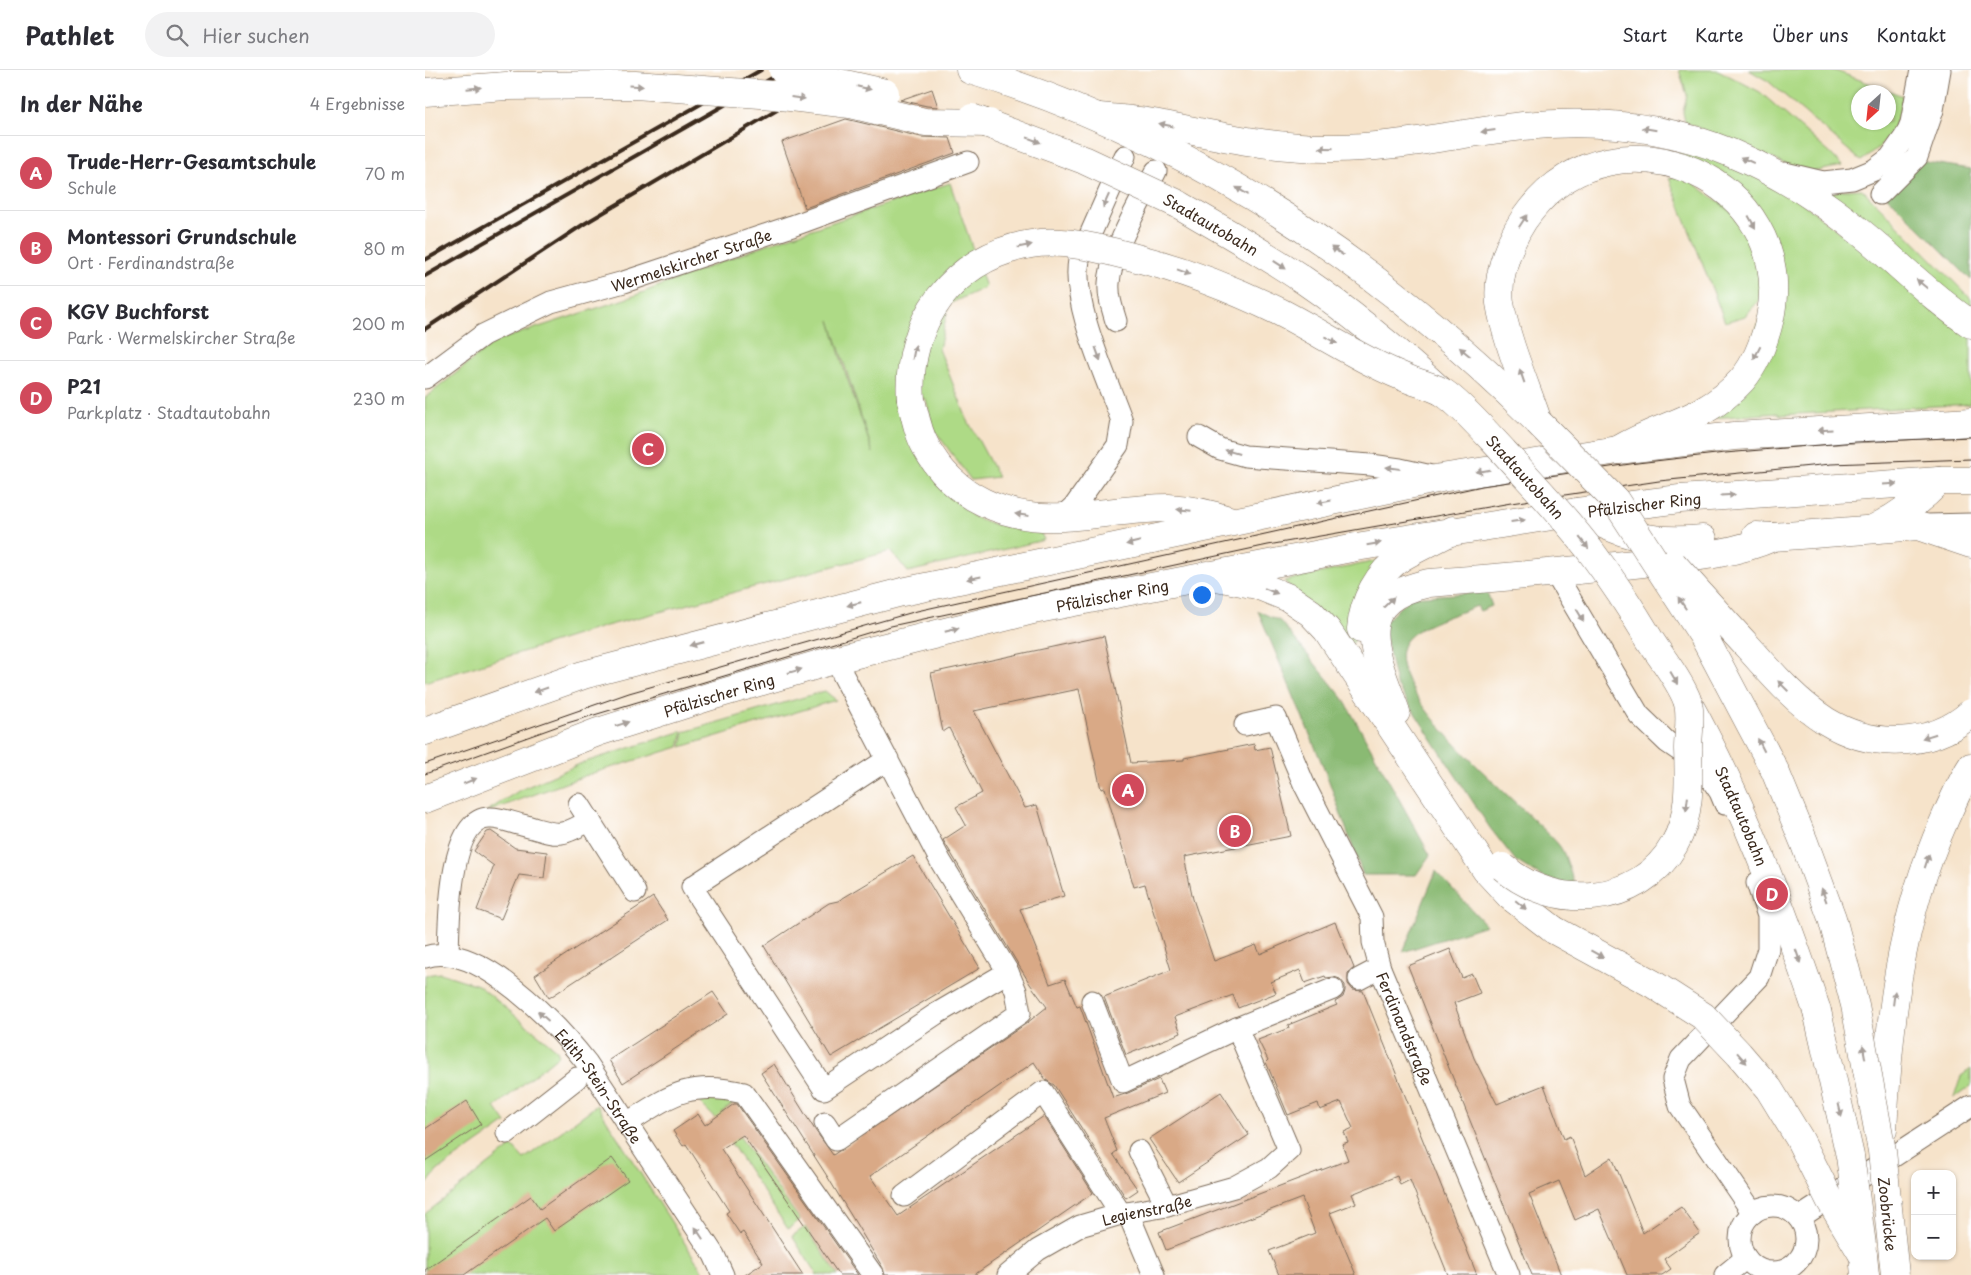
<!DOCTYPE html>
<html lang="de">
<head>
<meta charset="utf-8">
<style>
  :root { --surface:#fff; --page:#f2f2f3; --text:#2b2b33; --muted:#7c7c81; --line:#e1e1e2; --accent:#d1495b }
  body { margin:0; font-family:"Playpen Sans",sans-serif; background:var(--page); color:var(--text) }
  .controls { position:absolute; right:15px; bottom:15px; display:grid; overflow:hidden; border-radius:10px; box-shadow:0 1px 4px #0004 }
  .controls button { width:45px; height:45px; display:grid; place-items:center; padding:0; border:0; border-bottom:1px solid var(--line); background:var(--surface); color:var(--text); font:25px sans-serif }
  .compass { position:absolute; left:1426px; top:15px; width:45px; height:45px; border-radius:50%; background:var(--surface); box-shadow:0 1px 4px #0004; rotate:207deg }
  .you { position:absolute; left:776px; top:524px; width:18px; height:18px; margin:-12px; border:4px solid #fff; border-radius:50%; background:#1a73e8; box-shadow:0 0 0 8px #1a73e833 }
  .badge { display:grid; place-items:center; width:32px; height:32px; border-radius:50%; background:var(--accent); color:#fff; font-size:16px; font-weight:700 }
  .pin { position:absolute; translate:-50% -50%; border:2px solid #fff; box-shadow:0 1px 5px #0006 }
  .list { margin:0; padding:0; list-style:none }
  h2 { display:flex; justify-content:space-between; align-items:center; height:65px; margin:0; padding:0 20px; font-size:21px }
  h2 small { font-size:16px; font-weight:400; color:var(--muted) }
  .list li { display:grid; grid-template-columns:32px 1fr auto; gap:15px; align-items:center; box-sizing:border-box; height:75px; padding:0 20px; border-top:1px solid var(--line) }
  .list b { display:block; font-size:19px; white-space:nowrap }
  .list p { margin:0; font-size:16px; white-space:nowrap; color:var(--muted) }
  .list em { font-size:16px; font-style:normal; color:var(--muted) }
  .icon { flex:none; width:28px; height:28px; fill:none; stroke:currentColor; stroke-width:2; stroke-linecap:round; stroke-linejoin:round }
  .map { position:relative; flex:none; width:1546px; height:1205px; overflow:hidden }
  header { display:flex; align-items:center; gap:30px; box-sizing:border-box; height:70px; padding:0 25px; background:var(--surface); border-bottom:1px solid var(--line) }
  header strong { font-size:24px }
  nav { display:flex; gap:28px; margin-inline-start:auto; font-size:18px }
  .search { width:350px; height:45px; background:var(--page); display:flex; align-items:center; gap:12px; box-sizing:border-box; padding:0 18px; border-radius:28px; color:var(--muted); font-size:19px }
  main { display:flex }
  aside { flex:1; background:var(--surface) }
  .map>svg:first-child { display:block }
  .green { fill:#aeda86; stroke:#748252; fill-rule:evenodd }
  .forest { fill:#8aba73; stroke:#627248 }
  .building { fill:#d9a986 }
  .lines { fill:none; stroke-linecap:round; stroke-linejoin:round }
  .minor-casing { stroke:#7c6b5a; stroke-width:23 }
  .major-casing { stroke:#7c6b5a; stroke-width:29 }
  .highway-casing { stroke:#7c6b5a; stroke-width:29 }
  .minor { stroke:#fff; stroke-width:21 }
  .major { stroke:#fff; stroke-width:28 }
  .highway { stroke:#fff; stroke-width:28 }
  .tram { stroke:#3b2a1e; stroke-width:1 }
  .rail { stroke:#3b2a1e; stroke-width:4 }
  .highway-bridge-casing { stroke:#7c6b5a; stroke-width:29; stroke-linecap:butt }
  .highway-bridge { stroke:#fff; stroke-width:28 }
  .oneway { fill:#a79f9a }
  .labels { text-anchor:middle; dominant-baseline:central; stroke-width:4.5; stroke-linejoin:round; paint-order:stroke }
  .street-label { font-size:15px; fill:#3b2a1e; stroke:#fff }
</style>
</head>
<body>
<header>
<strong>Pathlet</strong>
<div class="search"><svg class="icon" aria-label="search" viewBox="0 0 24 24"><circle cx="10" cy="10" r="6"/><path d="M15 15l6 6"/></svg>Hier suchen</div>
<nav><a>Start</a><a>Karte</a><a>Über uns</a><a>Kontakt</a></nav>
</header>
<main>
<aside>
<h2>In der Nähe<small>4 Ergebnisse</small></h2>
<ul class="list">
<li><span class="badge">A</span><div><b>Trude-Herr-Gesamtschule</b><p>Schule</p></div><em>70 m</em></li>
<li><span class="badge">B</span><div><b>Montessori Grundschule</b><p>Ort · Ferdinandstraße</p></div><em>80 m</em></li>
<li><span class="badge">C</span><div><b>KGV Buchforst</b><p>Park · Wermelskircher Straße</p></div><em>200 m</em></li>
<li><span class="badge">D</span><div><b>P21</b><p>Parkplatz · Stadtautobahn</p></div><em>230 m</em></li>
</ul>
</aside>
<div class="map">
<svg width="1546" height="1205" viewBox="0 0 1546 1205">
  <rect width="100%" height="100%" fill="#fff"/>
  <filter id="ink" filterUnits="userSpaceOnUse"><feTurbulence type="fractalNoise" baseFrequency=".02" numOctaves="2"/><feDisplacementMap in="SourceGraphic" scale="10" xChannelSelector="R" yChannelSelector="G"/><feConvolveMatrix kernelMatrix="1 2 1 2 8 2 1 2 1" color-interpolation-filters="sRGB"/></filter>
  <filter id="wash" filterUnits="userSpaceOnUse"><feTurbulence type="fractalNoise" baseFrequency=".0096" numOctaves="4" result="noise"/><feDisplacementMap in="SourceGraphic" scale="20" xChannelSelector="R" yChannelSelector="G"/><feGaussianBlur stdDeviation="1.12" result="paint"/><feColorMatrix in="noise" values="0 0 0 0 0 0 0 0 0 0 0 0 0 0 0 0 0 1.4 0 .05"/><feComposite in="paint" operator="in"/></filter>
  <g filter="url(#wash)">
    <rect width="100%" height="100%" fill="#f6e3ca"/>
    <g class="green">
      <polygon points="1254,0 1293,0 1335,22 1407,85 1417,96 1382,103 1260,52 1258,42 1262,25"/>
      <path d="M1324 0H1408L1478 26C1472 59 1464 72 1436 91L1343 11ZM1434 22H1464V52H1434Z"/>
      <polygon points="1254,74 1351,112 1546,265 1546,334 1355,345 1353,343 1288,348 1303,338 1354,196 1251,84"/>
      <polygon points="1258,105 1309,144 1328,175 1338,226 1320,246 1300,252 1244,108"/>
      <path d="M525 113 561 217 524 234 514 279 542 349 573 407 546 410 508 358 501 329 475 325 514 416 549 447 568 454 616 463 619 470 483 502 466 481 181 556 0 612V328L71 271 206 227 345 173ZM405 250 448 383 418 296Z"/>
      <polygon points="1437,119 1546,229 1546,242 1399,121"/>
      <polygon points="955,490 931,552 929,572 926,574 859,511"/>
      <polygon points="400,621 411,630 256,677 259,662"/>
      <polygon points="258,661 254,677 165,704 59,743 95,720 157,693"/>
      <polygon points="15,903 53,915 132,980 134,985 70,1037 81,1053 12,1101 0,1117 0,905"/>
      <polygon points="1546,999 1546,1016 1529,1028 1536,1006"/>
      <polygon points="275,1026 311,1031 297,1042 375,1150 363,1159 288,1046 272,1030"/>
      <polygon points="172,1035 280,1205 0,1205 0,1144 87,1076 99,1089"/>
      <polygon points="380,1157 413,1205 392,1205 367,1166"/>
    </g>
    <g class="forest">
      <polygon points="1494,91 1546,99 1546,210 1460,124"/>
      <path d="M1062 522 1067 536 1055 541 1052 536C1033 544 992 555 981 571 947 617 1104 740 1133 774 1141 783 1144 801 1149 812L1139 814 1117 807 1091 791 1065 758 971 614 958 554 985 527Z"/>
      <polygon points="833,541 855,551 918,628 1005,785 991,805 938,805 901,703"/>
      <polygon points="1011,801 1061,855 978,882"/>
    </g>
    <g id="blocks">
      <g class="building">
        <polygon points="507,19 513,37 502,36 475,30"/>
        <polygon points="421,49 496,67 525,68 530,83 380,138 357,72"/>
        <polygon points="679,566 706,693 759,690 759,688 829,674 830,680 845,677 866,766 759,787 768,829 789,891 831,875 835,884 910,852 929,898 923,903 923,914 928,920 938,921 1052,1205 1023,1205 985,1110 975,1115 972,1106 927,1124 931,1133 905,1143 931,1205 854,1205 844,1181 890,1163 877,1128 741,1180 734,1162 923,1090 917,1074 923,1072 919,1062 928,1058 916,1032 895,1040 893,1033 863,1045 841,992 843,990 833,970 864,958 863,955 912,935 910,932 918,927 920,921 920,915 915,909 909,907 901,908 900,906 880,913 875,900 846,912 851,923 813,938 808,925 750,947 756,963 701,985 679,927 746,900 720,814 709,817 680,718 676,719 654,619 549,641 600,738 612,735 639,826 595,839 625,914 640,909 652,937 655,936 688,1028 703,1023 734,1009 740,1023 679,1048 692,1081 688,1084 713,1120 701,1128 629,1015 621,1010 609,992 445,1106 473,1146 619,1046 668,1123 549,1205 460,1205 458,1198 402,1106 336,1003 349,994 390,1060 408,1085 602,953 622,937 605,914 518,770 541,755 531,737 557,723 524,658 518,662 506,603"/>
        <polygon points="66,761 90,778 122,782 119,808 94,805 76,849 52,840 69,796 49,781 62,762"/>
        <polygon points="488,786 555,898 406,987 339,876 404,833 413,831"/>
        <polygon points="228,827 243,850 124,928 110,905"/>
        <polygon points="1025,879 1037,908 1047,904 1055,923 1029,933 1049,988 1072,1034 1119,1015 1139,1069 1145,1066 1160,1105 1187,1087 1218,1163 1256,1137 1275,1163 1239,1189 1246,1199 1237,1205 1202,1205 1174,1139 1150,1150 1134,1111 1104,1124 1136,1205 1107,1205 983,896"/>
        <polygon points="288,922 303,944 198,1013 184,990"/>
        <polygon points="796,1022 824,1065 753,1112 724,1069"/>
        <polygon points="42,1031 56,1054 0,1091 0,1059"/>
        <polygon points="309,1034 312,1034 433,1205 414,1205 318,1065 296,1079 378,1205 320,1205 338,1193 318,1162 315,1164 301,1143 304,1141 261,1074 258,1076 248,1061 273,1044 280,1055"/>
        <polygon points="187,1088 203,1110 129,1161 120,1148 39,1205 0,1205 0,1200 106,1126 115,1139"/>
      </g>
    </g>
  </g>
  <g filter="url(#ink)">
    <use href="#blocks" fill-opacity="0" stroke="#7c6b5a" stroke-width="1"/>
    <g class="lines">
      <defs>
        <g id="minor">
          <polyline points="1360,103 1398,112 1427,109 1449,100 1465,88 1481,65 1486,53 1496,0"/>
          <polyline points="1455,124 1492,87 1508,40 1515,0"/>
          <path d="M691 251C687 238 683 226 684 213 686 181 716 131 731 101"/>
          <path id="s1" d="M0 308 58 265 126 232 199 212 367 156 543 92"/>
          <polyline points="774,367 795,379 820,386 946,395 975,399 1011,407"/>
          <path d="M638 447 649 437 693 375 697 351C682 309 646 233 654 190L700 86"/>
          <polyline points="1503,455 1546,454"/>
          <polyline points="1130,503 1214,645 1242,672 1277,696 1295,722 1300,734"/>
          <polyline points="412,589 418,605 516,792 583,902 511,944 399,1019 267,817 463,689"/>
          <path id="s2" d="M820 655 851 648 879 714 947 847 948 872 955 898 1084 1205"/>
          <polyline points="154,734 210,822"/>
          <path d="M23 885C24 856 23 749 64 748 74 747 88 753 97 755 132 764 132 770 165 750"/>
          <path id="s3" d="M0 887C53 869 133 956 162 993L289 1185 298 1205"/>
          <polyline points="934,909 955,898"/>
          <polyline points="667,931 698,1012 812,958 908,919"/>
          <path d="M202 1053C246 1025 264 1010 319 1023L448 1205"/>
          <polyline points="400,1053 411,1070 595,943 591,921 583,902"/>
          <polyline points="82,1063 152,1008"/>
          <polyline points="714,1081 742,1136"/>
          <polyline points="479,1126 618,1022 696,1144"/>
          <circle cx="1348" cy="1169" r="33"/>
          <polyline points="703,1143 729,1205"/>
          <polyline points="1328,1143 1255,1036 1248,1009 1256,989 1334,907 1343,879 1343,846 1332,813"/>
          <polyline points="1374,1148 1546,1036"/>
          <path id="s4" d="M583 1205 613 1180 655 1156 696 1144 742 1136 809 1117 844 1098 864 1080 812 958"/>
          <polyline points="1300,1205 1321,1188"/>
        </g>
        <g id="major">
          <path d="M1450 458C1475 445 1495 431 1514 411"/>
          <polyline points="0,661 158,605 477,522 1016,408 1193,380 1309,366 1546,352"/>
          <path id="s5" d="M0 729 173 662 283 627 412 589 608 540 931 477 1152 442 1255 429 1514 411H1546"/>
        </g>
        <g id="highway">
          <path d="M545 0C761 66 949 190 1108 347"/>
          <path d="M674 47C696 49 718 50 739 55 793 66 847 78 902 78 968 79 1033 63 1098 56 1169 49 1239 55 1306 83 1356 104 1403 134 1445 170 1478 198 1510 230 1546 254"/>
          <path d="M753 134C796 159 839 183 880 211 928 244 973 282 1016 321"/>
          <path d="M486 330C490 346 493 363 501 377 528 428 582 450 638 447 673 445 709 438 744 438 765 439 786 444 807 451"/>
          <path d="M1113 352C1101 316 1081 271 1075 233 1071 203 1087 163 1106 140 1192 31 1374 110 1345 248 1340 269 1331 294 1317 310 1278 353 1239 352 1193 380"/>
          <path d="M1152 442C1200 466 1225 474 1278 469"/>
          <polyline points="1331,466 1348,467 1493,456 1546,474"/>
          <polyline points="782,505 832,515 864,528 886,543 902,560 1061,800 1085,826 1129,860"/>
          <path d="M936 559C938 532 953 502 977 487 993 477 1011 470 1028 460"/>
          <path id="s6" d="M1263 633C1317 731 1356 835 1392 941"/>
          <path d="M971 642C951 586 920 531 1004 513 1076 508 1147 501 1218 493 1261 488 1308 485 1348 467"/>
          <path d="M1458 1060C1464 952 1474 851 1519 751 1527 733 1535 714 1546 697"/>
          <polyline points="1438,1185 1440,1205"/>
        </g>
      </defs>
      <use href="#minor" class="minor-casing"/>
      <use href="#major" class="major-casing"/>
      <use href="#highway" class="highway-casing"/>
      <use href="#minor" class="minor"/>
      <use href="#major" class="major"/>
      <use href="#highway" class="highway"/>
      <g class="tram">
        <polyline points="0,694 204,623 492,541 1057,416 1212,393 1300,383 1431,372 1546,367"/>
        <polyline points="0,704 139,654 466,556 843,475 1086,433 1234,411 1406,394 1546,389"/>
      </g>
      <g class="rail">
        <polyline points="0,190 336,0"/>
        <polyline points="0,206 361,0"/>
        <polyline points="0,259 159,154 420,0"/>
      </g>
      <defs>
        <g id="highway-bridge">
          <polyline points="358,0 460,23"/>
          <polyline points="0,22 81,16 210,15 348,25 425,34 500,52 564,53"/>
          <polyline points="547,48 659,90 753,134"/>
          <path id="s7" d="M486 330C480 253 528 187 606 174 638 169 673 178 704 186 756 199 806 218 855 242 886 258 916 277 948 293 960 299 973 305 986 310 996 314 1010 317 1019 323 1036 334 1064 366 1079 382 1109 415 1140 447 1167 483 1188 511 1207 540 1225 570 1237 589 1254 609 1262 630 1267 644 1263 665 1263 679 1264 712 1266 746 1249 775 1214 837 1128 841 1078 797"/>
          <path id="s8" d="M1113 352 1190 430 1279 567 1350 701 1379 772 1407 848 1430 935 1457 1081 1470 1205"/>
          <path d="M1248 494C1273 522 1298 550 1324 578 1348 605 1371 632 1401 651 1445 678 1506 679 1546 643"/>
          <polyline points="1129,860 1228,914 1278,946 1314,984 1344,1019 1374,1068 1405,1130 1438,1185"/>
          <polyline points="1392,941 1425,1086 1437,1175"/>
        </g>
      </defs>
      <use href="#highway-bridge" class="highway-bridge-casing"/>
      <use href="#highway-bridge" class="highway-bridge"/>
    </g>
    <defs><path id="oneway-solid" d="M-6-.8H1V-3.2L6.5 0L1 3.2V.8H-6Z" transform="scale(1.25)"/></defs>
    <g class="oneway">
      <use href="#oneway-solid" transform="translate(211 16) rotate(3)"/>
      <use href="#oneway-solid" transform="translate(49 18) rotate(-5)"/>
      <use href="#oneway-solid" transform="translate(439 18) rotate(13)"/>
      <use href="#oneway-solid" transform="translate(373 28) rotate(7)"/>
      <use href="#oneway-solid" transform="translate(741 55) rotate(-168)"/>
      <use href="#oneway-solid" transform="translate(1224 59) rotate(-170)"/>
      <use href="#oneway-solid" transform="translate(1063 61) rotate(172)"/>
      <use href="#oneway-solid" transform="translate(609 70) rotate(21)"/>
      <use href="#oneway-solid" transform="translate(901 78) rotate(-179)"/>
      <use href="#oneway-solid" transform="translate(1322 90) rotate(-156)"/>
      <use href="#oneway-solid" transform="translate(817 121) rotate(-149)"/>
      <use href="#oneway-solid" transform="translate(681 131) rotate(114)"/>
      <use href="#oneway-solid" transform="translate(1098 151) rotate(-57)"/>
      <use href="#oneway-solid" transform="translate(1327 152) rotate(61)"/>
      <use href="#oneway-solid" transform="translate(600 176) rotate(-12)"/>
      <use href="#oneway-solid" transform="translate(912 181) rotate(-147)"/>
      <use href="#oneway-solid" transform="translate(855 195) rotate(33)"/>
      <use href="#oneway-solid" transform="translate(759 202) rotate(20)"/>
      <use href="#oneway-solid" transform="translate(1497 214) rotate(-140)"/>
      <use href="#oneway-solid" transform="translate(906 270) rotate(29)"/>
      <use href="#oneway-solid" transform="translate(489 282) rotate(-79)"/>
      <use href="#oneway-solid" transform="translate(1040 282) rotate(-140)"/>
      <use href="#oneway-solid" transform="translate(1332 283) rotate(117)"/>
      <use href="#oneway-solid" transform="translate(673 284) rotate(70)"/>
      <use href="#oneway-solid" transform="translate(1097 306) rotate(-109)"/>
      <use href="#oneway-solid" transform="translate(1400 360) rotate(176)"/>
      <use href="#oneway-solid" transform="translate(807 382) rotate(-164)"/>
      <use href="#oneway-solid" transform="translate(968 398) rotate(-173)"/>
      <use href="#oneway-solid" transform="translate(1058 401) rotate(171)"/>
      <use href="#oneway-solid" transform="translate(1465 414) rotate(-4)"/>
      <use href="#oneway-solid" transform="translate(1303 425) rotate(-4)"/>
      <use href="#oneway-solid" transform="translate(899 432) rotate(169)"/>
      <use href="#oneway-solid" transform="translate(759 440) rotate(-174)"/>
      <use href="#oneway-solid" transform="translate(597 445) rotate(-172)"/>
      <use href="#oneway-solid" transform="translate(1093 451) rotate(-8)"/>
      <use href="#oneway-solid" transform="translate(708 473) rotate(167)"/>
      <use href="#oneway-solid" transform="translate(1159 473) rotate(51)"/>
      <use href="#oneway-solid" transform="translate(949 474) rotate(-10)"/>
      <use href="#oneway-solid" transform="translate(549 508) rotate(169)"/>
      <use href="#oneway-solid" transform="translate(846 521) rotate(22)"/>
      <use href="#oneway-solid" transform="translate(964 532) rotate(-45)"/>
      <use href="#oneway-solid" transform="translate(1257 533) rotate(-123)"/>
      <use href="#oneway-solid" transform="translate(429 534) rotate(166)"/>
      <use href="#oneway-solid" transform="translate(1155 545) rotate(59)"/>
      <use href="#oneway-solid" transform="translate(527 560) rotate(-14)"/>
      <use href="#oneway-solid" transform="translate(272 574) rotate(165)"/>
      <use href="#oneway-solid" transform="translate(370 601) rotate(-16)"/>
      <use href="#oneway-solid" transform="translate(1249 608) rotate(60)"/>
      <use href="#oneway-solid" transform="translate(1358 616) rotate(-135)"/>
      <use href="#oneway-solid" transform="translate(116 620) rotate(161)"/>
      <use href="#oneway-solid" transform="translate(197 654) rotate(-18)"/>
      <use href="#oneway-solid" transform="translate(1504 666) rotate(162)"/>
      <use href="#oneway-solid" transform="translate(1336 675) rotate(-117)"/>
      <use href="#oneway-solid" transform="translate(45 711) rotate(-22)"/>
      <use href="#oneway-solid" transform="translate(1262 734) rotate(97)"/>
      <use href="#oneway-solid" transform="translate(1502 791) rotate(-72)"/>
      <use href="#oneway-solid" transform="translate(1399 825) rotate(-110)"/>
      <use href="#oneway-solid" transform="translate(1096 835) rotate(40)"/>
      <use href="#oneway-solid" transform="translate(1172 884) rotate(29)"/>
      <use href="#oneway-solid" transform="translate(1373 886) rotate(71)"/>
      <use href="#oneway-solid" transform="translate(1469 928) rotate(-83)"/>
      <use href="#oneway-solid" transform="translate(118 946) rotate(-138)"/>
      <use href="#oneway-solid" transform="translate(1439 982) rotate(-100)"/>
      <use href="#oneway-solid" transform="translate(1317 988) rotate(48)"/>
      <use href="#oneway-solid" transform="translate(1415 1040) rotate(77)"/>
      <use href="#oneway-solid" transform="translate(274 1163) rotate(-123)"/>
    </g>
  </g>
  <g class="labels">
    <g class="street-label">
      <text transform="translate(786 154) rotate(30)">Stadtautobahn</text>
      <text stroke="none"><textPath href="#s1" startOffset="294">Wermelskircher Straße</textPath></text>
      <text stroke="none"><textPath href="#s7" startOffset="778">Stadtautobahn</textPath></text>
      <text stroke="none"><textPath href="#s5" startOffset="1258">Pfälzischer Ring</textPath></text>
      <text stroke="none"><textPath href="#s5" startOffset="718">Pfälzischer Ring</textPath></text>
      <text stroke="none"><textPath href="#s5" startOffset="312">Pfälzischer Ring</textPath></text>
      <text stroke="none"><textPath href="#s6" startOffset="125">Stadtautobahn</textPath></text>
      <text stroke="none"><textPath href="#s2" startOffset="370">Ferdinandstraße</textPath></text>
      <text stroke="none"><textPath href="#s3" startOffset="228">Edith-Stein-Straße</textPath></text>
      <text stroke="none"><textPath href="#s4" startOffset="156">Legienstraße</textPath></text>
      <text stroke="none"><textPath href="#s8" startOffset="884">Zoobrücke</textPath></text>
    </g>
  </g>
</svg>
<div class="controls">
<button>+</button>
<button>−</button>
</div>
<svg class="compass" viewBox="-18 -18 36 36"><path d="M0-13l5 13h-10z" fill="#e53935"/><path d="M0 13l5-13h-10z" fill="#7c7c81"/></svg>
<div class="you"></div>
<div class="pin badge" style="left:703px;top:720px">A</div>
<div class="pin badge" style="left:810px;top:761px">B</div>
<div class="pin badge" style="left:223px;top:379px">C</div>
<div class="pin badge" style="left:1347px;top:824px">D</div>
</div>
</main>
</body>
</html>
